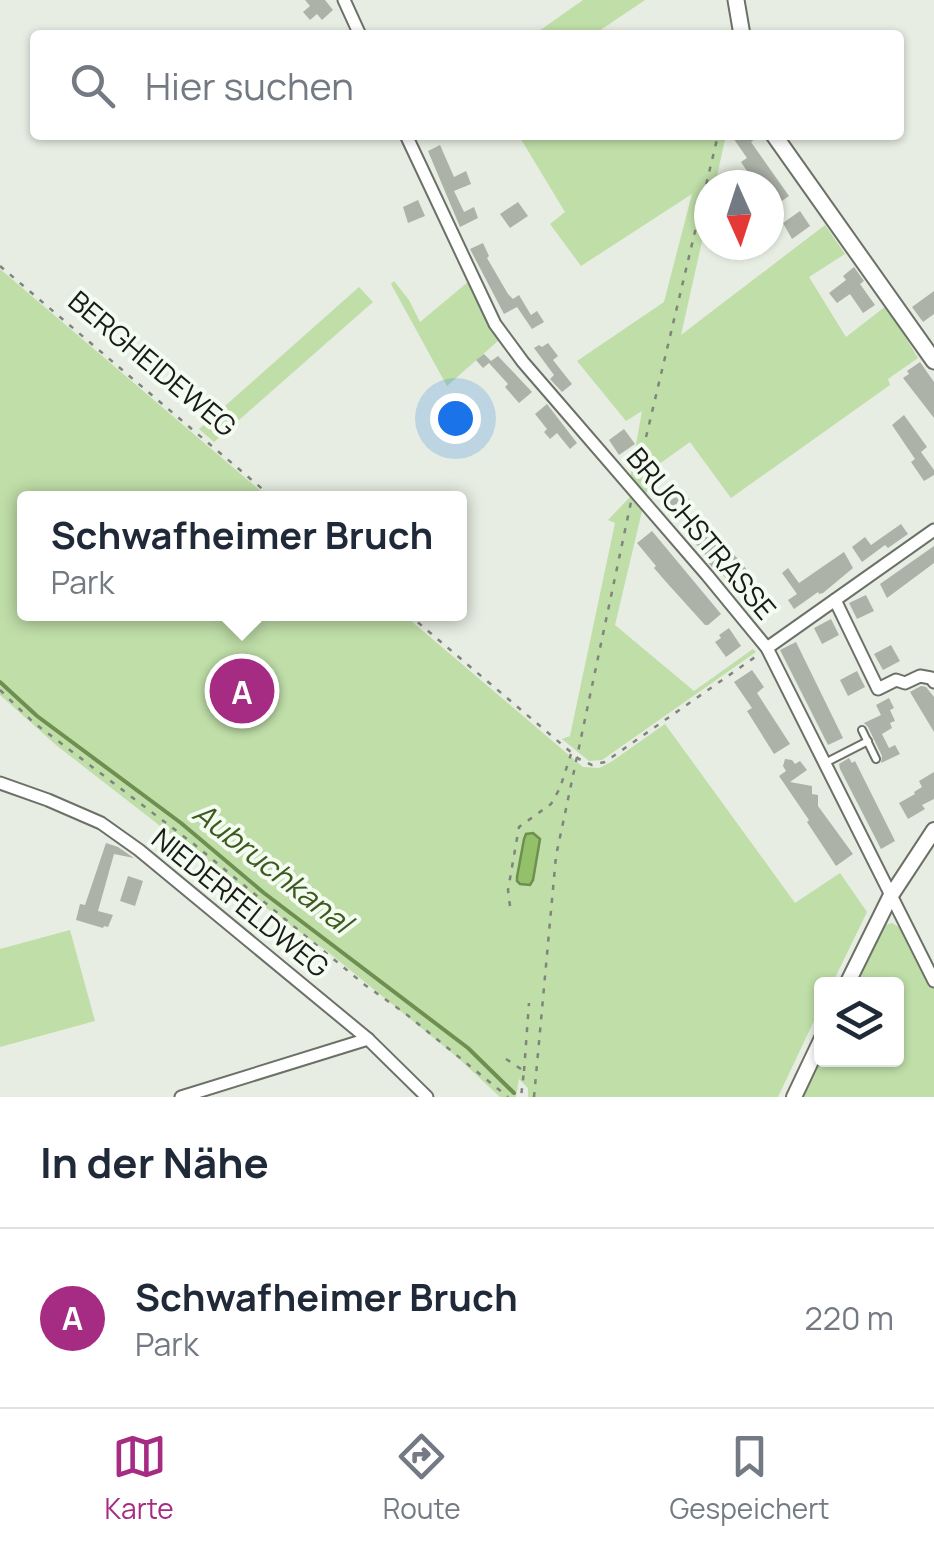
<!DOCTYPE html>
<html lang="de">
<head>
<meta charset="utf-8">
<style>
  :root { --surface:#fff; --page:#f2f2f3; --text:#1f2937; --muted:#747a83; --line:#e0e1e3; --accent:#a52c82 }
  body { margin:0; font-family:Manrope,sans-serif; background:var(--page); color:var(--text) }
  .controls { position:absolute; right:30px; bottom:30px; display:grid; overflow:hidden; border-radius:10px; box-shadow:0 2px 8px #0004 }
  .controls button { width:90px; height:90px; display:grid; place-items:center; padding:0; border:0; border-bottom:2px solid var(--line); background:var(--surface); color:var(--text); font:50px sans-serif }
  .compass { position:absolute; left:694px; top:170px; width:90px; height:90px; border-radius:50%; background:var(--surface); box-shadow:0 2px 8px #0004; rotate:177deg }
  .you { position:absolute; left:455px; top:418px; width:35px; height:35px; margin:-25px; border:8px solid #fff; border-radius:50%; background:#1a73e8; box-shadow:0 0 0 15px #1a73e833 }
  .badge { display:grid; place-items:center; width:65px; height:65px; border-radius:50%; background:var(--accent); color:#fff; font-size:32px; font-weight:700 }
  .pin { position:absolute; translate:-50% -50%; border:5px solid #fff; box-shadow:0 2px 10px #0006 }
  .popup { position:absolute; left:17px; top:491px; width:450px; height:130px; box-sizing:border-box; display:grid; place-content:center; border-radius:10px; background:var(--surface); filter:drop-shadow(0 2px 8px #0005); font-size:32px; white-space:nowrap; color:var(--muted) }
  .popup b { font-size:38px; color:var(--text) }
  .popup::after { content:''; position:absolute; left:50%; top:100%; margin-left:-20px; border:20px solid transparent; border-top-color:var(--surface) }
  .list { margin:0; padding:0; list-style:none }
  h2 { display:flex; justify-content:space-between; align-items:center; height:130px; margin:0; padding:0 40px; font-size:42px }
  h2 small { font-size:32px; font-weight:400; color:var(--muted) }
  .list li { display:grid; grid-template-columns:65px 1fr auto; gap:30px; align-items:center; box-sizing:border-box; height:180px; padding:0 40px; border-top:2px solid var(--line) }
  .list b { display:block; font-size:38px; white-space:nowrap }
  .list p { margin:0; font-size:32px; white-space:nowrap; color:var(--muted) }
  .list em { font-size:32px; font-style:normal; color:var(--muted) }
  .icon { flex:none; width:55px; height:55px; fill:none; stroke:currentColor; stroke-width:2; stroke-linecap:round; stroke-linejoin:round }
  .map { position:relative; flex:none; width:934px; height:1097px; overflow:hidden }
  .search { position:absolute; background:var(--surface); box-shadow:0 2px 8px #0004; left:30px; right:30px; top:30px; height:110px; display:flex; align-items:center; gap:25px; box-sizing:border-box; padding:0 35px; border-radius:10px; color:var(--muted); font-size:38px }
  .sheet { height:310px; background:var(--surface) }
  nav { display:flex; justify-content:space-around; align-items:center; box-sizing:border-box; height:140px; border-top:2px solid var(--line); background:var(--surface); font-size:28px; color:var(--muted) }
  nav a { display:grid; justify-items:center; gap:5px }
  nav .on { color:var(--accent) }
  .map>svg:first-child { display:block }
  .green { fill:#bfdea8 }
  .water { fill:#92c169; stroke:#6e8f50; stroke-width:2.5 }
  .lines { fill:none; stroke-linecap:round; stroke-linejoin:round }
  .stream { stroke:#6e8f50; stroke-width:4 }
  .building { fill:#acb2a7 }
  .service-casing { stroke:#6c7168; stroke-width:10 }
  .minor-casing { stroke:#6c7168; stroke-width:15 }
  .tertiary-casing { stroke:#6c7168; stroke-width:18 }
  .secondary-casing { stroke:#6c7168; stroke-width:19 }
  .path { stroke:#80847d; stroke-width:2.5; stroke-dasharray:5 8; stroke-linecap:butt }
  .service { stroke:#fff; stroke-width:6 }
  .minor { stroke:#fff; stroke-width:11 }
  .tertiary { stroke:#fff; stroke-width:14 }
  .secondary { stroke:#fff; stroke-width:15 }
  .labels { text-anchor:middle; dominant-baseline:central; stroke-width:8; stroke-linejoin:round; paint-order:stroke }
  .street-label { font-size:28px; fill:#191b17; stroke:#f4fbf0 }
  .water-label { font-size:30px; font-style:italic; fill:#3c5a1e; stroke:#f4fbf0 }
</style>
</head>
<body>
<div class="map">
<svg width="934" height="1097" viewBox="0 0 934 1097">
  <rect width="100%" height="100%" fill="#e7ede2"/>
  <g class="green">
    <polygon points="583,0 645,0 593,35 542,35 539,31"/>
    <polygon points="726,135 715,185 709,185 709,210 681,335 825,225 845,254 809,277 846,337 886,306 918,358 888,379 890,385 731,498 690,442 652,469 645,500 630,478 642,411 626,421 577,361 664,302 692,194 581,266 550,224 565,212 519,136"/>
    <polygon points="0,269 269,498 24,498 24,614 403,614 583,767 599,768 611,762 665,724 795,903 840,873 867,912 832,984 822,984 821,1006 778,1097 528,1097 528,1088 519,1079 516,1097 500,1097 457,1057 328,952 258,902 56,745 0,695"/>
    <polygon points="394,281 409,300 420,322 468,282 499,340 447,386 391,284"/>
    <polygon points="359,287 373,302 214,442 199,429"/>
    <polygon points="630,497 642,511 615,625 694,691 753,649 756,652 602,760 589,761 562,739 570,736 615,523 608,520"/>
    <polygon points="892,923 904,930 934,989 934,1097 802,1097 821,1055 822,1060 896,1060 896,984 855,984 883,926"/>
    <polygon points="70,930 95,1021 0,1047 0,949"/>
  </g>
  <polygon class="water" points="533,833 540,839 533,880 530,885 520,884 517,881 517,877 524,839 526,834"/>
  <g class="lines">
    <polyline class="stream" points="0,682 37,716 181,823 264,893 468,1048 514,1093"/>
  </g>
  <g class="building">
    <polygon points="305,0 325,0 333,10 322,20 317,14 310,20 303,12 310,6"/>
    <polygon points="731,135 749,135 753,141 751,142 789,196 776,205 769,195 769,185 762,185 755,175 751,177 741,162 747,158"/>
    <polygon points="440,145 454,177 466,171 471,184 454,191 464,212 474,207 478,218 460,227 428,151"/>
    <polygon points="418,200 425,216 408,223 403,207"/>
    <polygon points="518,202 528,216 510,228 500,214"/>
    <polygon points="800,211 810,226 792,239 783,223"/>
    <polygon points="483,243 489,256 487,258 508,294 513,299 519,295 531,315 537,311 544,322 532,329 517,307 504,314 470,249"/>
    <polygon points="854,267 864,281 860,284 875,305 863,313 850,294 837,303 829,293 846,280 843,276"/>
    <polygon points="934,291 934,314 923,322 912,307"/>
    <polygon points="548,343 558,356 553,360 572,384 562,392 550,379 554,375 534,348 539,345 542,347"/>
    <polygon points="484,354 491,361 498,356 532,392 519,403 505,387 508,384 489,363 483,368 476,360"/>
    <polygon points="920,362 934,382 934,418 903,378 909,374 907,371"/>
    <polygon points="547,404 577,443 570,449 557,433 550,439 544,432 547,429 535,414"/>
    <polygon points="904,415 927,447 921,452 934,470 934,475 924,481 911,462 915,459 892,425"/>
    <polygon points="624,429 635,444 619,455 609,440"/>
    <polygon points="673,483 690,500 688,501 694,508 688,513 718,548 724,543 748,571 732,585 716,567 714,569 705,559 707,557 690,537 694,533 682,518 679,521 658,496"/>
    <polygon points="901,524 908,534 888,548 885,545 862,562 852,547 865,537 871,545"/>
    <polygon points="652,531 721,614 708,625 705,625 667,583 654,568 656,566 637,543"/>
    <polygon points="934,546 934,563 887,598 880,584"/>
    <polygon points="844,552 853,568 823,593 819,594 818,592 794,609 788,600 797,594 782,573 788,568 799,583"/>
    <polygon points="866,595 874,611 857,619 849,603"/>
    <polygon points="831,619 839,635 822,644 814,628"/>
    <polygon points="729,628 741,646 726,657 715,642 721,638 719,635"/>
    <polygon points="796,642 843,738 828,745 780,650"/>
    <polygon points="891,645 900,661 883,670 874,654"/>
    <polygon points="752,670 764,687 757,693 790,744 774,754 747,711 752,708 734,682"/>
    <polygon points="857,671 865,687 848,696 840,680"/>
    <polygon points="921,686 926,687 934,697 934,732 910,692"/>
    <polygon points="889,698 894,708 890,710 895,721 890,723 892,728 882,734 889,748 895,745 900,754 881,763 882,756 868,727 864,723 881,715 876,705"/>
    <polygon points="849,758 852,763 855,761 895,841 881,849 840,769 839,764"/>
    <polygon points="785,759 792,760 795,764 800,761 807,770 790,782 812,786 812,794 818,795 818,806 853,854 836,866 807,822 809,820 779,776 786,771 783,766"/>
    <polygon points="934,772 934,799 922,805 925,809 908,819 899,803 915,794 914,792 922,787 919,781"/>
    <polygon points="106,843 118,847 134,858 114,854 98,911 113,915 108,927 104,926 103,928 76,920 80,904 85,905"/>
    <polygon points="128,876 143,881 135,906 120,901"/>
  </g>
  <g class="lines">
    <defs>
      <g id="service">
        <polyline points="862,730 876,759"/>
        <polyline points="825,763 868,741"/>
      </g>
      <g id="minor">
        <polyline points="344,0 360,35"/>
        <polyline points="406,135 495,324 523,362 707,575 767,648 934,981"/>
        <polyline points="835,600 878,689 896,680 905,683 920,676 931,678 934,682"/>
        <polyline points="767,648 934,530"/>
        <polyline points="0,783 48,800 101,823 139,850 368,1039 427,1097"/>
        <polyline points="181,1097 368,1039"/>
      </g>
      <g id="tertiary">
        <polyline points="847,984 890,897 934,830"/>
        <polyline points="794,1097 822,1038"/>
      </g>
      <g id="secondary">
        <polyline points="736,0 742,35"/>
        <polyline points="774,135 934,361"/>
      </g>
    </defs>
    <use href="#service" class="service-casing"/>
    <use href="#minor" class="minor-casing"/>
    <use href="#tertiary" class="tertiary-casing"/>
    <use href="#secondary" class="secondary-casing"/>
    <g class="path">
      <polyline points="0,266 273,498"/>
      <polyline points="637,475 718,135"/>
      <polyline points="408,614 579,759 592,765 605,762 758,655"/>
      <polyline points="0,690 33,722 195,845 365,985 406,1014 508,1097"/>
      <polyline points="510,906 508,890 519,827 551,804 560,788 571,754"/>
      <polyline points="815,1028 822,1015"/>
      <polyline points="506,1059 524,1071 521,1097"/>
      <polyline points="524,1071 529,1003"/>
      <polyline points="534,1097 556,856 631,502"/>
    </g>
    <use href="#service" class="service"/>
    <use href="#minor" class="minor"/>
    <use href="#tertiary" class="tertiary"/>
    <use href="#secondary" class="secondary"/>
  </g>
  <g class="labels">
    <g class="street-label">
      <text transform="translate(153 363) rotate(40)">BERGHEIDEWEG</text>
      <text transform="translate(702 533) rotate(50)">BRUCHSTRASSE</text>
      <text transform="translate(241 902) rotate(39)">NIEDERFELDWEG</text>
    </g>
    <g class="water-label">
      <text transform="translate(273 867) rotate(38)">Aubruchkanal</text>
    </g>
  </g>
</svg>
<div class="controls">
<button><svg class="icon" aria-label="layers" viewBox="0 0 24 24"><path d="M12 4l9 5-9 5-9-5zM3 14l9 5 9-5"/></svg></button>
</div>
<svg class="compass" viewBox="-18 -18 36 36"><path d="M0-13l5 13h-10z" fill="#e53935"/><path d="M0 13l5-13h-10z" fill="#747a83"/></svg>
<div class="you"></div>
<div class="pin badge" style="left:242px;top:691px">A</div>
<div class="popup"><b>Schwafheimer Bruch</b>Park</div>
<div class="search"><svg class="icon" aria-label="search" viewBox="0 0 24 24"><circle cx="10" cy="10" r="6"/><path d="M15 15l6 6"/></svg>Hier suchen</div>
</div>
<section class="sheet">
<h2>In der Nähe<small></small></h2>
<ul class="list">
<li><span class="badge">A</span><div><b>Schwafheimer Bruch</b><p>Park</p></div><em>220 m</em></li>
</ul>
</section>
<nav>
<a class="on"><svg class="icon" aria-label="map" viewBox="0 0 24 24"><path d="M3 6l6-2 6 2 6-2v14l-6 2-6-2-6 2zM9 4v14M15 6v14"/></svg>Karte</a>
<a><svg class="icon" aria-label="directions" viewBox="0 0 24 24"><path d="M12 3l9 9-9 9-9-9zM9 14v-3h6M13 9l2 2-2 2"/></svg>Route</a>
<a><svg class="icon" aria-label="saved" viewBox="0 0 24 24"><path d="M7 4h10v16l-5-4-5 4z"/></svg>Gespeichert</a>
</nav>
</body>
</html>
